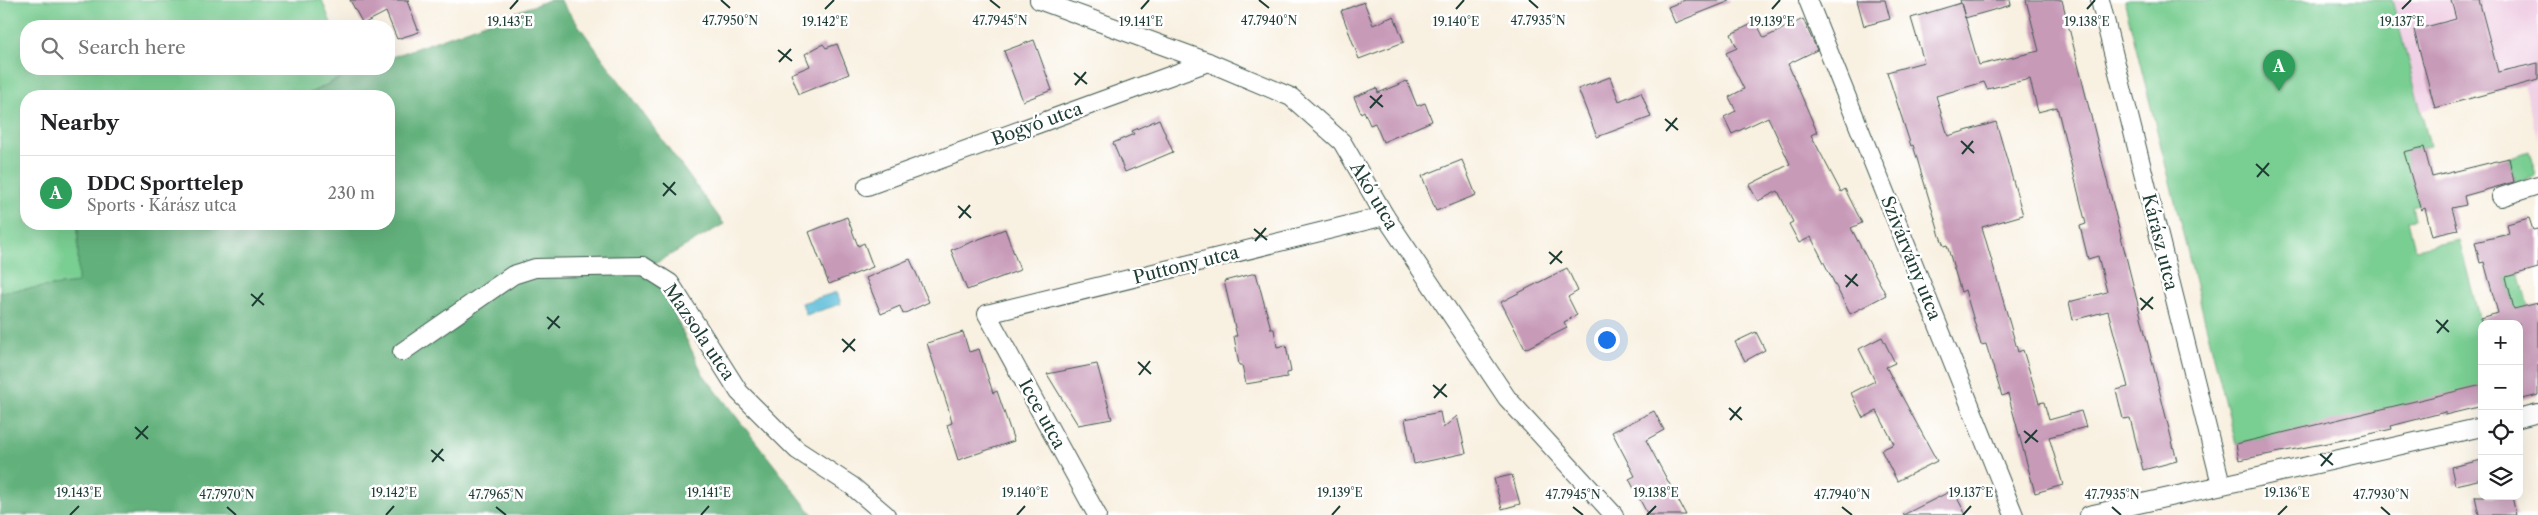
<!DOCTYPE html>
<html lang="en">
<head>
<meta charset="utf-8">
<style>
  :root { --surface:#fff; --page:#f2f2f2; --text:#202124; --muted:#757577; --line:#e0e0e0; --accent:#1a73e8 }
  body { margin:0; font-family:"Libre Caslon Text",serif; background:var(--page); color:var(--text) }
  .controls { position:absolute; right:15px; bottom:15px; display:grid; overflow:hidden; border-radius:10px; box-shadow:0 5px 20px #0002 }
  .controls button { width:45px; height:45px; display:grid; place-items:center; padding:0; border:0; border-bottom:1px solid var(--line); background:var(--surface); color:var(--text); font:25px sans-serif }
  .you { position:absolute; left:1606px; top:339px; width:18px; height:18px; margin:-12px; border:4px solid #fff; border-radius:50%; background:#1a73e8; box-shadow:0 0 0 8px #1a73e833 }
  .badge { display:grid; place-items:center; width:32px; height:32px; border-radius:50%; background:var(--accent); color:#fff; font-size:16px; font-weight:700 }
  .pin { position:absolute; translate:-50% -41px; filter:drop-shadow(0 1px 2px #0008) }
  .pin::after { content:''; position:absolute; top:26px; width:18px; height:15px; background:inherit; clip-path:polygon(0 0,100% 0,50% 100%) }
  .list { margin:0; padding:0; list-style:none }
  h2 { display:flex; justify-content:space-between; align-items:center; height:65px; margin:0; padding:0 20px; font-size:21px }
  h2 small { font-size:16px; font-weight:400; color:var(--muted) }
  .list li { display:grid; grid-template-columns:32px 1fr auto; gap:15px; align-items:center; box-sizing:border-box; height:75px; padding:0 20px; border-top:1px solid var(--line) }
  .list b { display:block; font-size:19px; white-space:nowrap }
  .list p { margin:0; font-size:16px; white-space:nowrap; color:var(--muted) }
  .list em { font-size:16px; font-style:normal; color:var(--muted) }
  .icon { flex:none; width:28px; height:28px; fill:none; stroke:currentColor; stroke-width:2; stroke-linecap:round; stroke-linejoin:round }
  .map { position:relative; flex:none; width:2538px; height:515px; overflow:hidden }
  .search { position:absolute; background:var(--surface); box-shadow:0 5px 20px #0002; left:20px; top:20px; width:375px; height:55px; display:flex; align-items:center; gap:12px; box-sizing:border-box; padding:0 18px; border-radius:20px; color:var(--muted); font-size:19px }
  .panel { position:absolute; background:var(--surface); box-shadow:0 5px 20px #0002; left:20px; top:90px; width:375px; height:140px; border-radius:20px }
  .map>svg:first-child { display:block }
  .built { fill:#f0d0e5 }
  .green { fill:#79ce92; stroke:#4c8663 }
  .forest { fill:#62b17c; stroke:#407758 }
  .water { fill:#5abcd8; stroke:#3c7c86 }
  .building { fill:#c79ab8 }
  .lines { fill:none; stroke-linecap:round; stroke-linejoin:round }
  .minor-casing { stroke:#40584e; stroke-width:20 }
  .minor { stroke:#fff; stroke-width:18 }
  .ticks { fill:none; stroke:#1f3d34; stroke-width:2 }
  .labels { text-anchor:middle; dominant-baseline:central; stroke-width:5; stroke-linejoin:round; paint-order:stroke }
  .street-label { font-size:18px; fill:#1f3d34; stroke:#fff }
  .ticks-label { font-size:12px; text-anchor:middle; fill:#1f3d34; stroke:#fff; stroke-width:5; stroke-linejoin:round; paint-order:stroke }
</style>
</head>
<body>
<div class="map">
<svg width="2538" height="515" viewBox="0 0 2538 515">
  <rect width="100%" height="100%" fill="#fff"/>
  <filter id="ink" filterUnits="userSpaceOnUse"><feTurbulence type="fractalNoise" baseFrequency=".02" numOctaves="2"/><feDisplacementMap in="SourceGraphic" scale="10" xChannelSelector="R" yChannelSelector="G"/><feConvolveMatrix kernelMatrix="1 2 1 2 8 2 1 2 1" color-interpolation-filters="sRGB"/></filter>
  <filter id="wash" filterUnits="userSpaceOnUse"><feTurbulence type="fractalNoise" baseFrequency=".0096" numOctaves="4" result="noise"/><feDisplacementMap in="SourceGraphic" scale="20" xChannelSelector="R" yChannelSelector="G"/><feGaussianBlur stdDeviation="1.12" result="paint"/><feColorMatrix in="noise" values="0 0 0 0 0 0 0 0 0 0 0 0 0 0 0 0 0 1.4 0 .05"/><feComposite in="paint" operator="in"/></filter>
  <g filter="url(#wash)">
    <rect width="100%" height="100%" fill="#f8f0e0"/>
    <polygon class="built" points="2392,0 2538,0 2538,141 2523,84 2421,111"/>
    <g class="green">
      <polygon points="0,0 322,0 332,26 26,26 26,69 348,69 349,73 304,96 26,96 26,224 78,224 79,283 0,292"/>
      <polygon points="2124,0 2392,0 2430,146 2405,152 2419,204 2412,206 2415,219 2408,220 2415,249 2459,240 2482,329 2482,388 2236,444"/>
      <polygon points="2529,151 2536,176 2515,184 2509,158"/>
      <polygon points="2509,234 2538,344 2518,324 2501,258 2506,257 2500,236"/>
    </g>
    <polygon class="forest" points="549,0 560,0 724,224 651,266 703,374 813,515 0,515 0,292 78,283 78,224 389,224 389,96 304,96 360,69 389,69 389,58"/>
    <polygon class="water" points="837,292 841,304 806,315 802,303"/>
    <g id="blocks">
      <g class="building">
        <polygon points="350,0 409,0 407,1 419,32 397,39 386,12 363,24"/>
        <polygon points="1685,0 1730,0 1730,1 1675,23 1668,7"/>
        <polygon points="1857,0 1885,0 1890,19 1864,26"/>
        <polygon points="1960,0 2010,0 2011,5 1965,18"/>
        <polygon points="2026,0 2062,0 2177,461 2143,470 2130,418 2123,419 2116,390 2128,387 2108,311 2073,320 2069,302 2107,292 2098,256 2088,259 2080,226 2086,224 2057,107 2038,112 2030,79 1987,89 1984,82 1936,96 1948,136 1996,122 2023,215 1982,227 2018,352 2023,350 2039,403 2044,402 2049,420 2081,411 2086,427 2049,437 2063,485 2035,493 2008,394 2002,396 1986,344 1981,345 1965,290 1961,292 1947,245 1944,246 1940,236 1913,145 1911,146 1887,72 1924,62 1911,18 1961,3 1979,65 2039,51"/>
        <polygon points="2451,0 2479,0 2498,72 2538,63 2538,80 2435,108 2414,30 2456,19"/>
        <polygon points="1364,2 1373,25 1394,16 1404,42 1359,59 1341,11"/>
        <polygon points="1803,19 1817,50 1788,64 1817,132 1811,135 1841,192 1845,189 1862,223 1851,228 1886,295 1850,314 1811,237 1799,243 1789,224 1793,222 1778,191 1758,201 1749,185 1790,164 1768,117 1732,134 1724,117 1736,111 1729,97 1744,89 1726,53 1737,48 1731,34 1756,22 1764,38"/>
        <polygon points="1034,40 1052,90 1023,101 1004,51"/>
        <polygon points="823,44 826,48 837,44 849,74 799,94 791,74 810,66 805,54"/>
        <polygon points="1610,77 1619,101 1641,92 1651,117 1597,137 1578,89"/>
        <polygon points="1407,81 1417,106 1425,103 1432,121 1383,142 1375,123 1370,125 1364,111 1361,113 1354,97 1377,88 1378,93"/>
        <polygon points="1159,119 1173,152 1125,172 1113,143 1134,134 1132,131"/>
        <polygon points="2424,147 2432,177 2509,158 2514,182 2464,196 2466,205 2452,208 2458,230 2432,236 2425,208 2421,210 2404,152"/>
        <polygon points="1462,160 1476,195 1436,211 1422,176"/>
        <polygon points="847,217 858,246 864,243 873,267 829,284 809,232"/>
        <polygon points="2529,218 2533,230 2538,229 2538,268 2506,277 2514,309 2538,303 2538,395 2519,400 2519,324 2481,324 2481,318 2498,313 2484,262 2480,263 2475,242 2509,234 2507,224"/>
        <polygon points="1005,229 1020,270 967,290 951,250"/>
        <polygon points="910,259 929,302 903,314 900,306 881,314 866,278"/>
        <polygon points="1567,268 1578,291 1568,297 1577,315 1564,322 1567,328 1525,349 1501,302"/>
        <polygon points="1256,273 1271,329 1274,329 1277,347 1286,345 1291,372 1287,373 1287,377 1246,384 1242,365 1239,365 1234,336 1237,336 1224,281"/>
        <polygon points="963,332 969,352 979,349 993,393 997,391 1014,441 958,460 947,425 952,423 948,407 927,343"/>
        <polygon points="1756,332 1765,350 1745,361 1735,342"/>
        <polygon points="1882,337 1895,363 1886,367 1937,461 1897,481 1881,450 1894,444 1877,411 1863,418 1851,393 1875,381 1859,349"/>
        <polygon points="1097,364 1112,419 1078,425 1047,374"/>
        <polygon points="2482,385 2482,406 2445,415 2445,412 2391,426 2392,429 2343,440 2239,460 2236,444"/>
        <polygon points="1654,411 1664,430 1646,440 1686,515 1648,515 1629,479 1635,476 1612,432"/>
        <polygon points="1440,412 1443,428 1457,416 1466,453 1414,464 1405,419"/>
        <polygon points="2482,460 2482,479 2455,485 2451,467"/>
        <polygon points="1512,475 1520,504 1502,509 1494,479"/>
        <polygon points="1953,490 1966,515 1903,515"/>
        <polygon points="2475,496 2512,496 2516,515 2479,515"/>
      </g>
    </g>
  </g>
  <g filter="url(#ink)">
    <use href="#blocks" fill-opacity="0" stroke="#40584e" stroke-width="1"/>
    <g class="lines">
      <defs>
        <g id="minor">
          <polyline points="1039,0 1208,62 1291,97 1342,142 1385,216 1507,398 1614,515"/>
          <polyline points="1808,0 2014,515"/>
          <polyline points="2100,0 2221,484"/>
          <polyline points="867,186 1208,62"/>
          <polyline points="2501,197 2538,185"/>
          <polyline points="402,352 513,275 535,268 643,266 670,283 739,392 797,450 852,486 886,515"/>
          <polyline points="2519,418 2538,413"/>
          <polyline points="1097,515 987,314 1385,216"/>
          <polyline points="2089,515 2482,427"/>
        </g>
      </defs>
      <use href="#minor" class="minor-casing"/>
      <use href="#minor" class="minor"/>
    </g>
  </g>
  <path class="ticks" d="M721 0 730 8M990 0 1000 8M1259 0 1269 8M1529 0 1538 8M510 9 518 0M825 9 834 0M1141 9 1149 0M1456 9 1464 0M1772 9 1780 0M2087 9 2095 0M2402 9 2411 0M778 50 792 61M779 62 791 49M1074 73 1087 84M1075 85 1086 72M1370 96 1383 107M1370 108 1382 95M1665 119 1678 130M1666 131 1677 118M1961 141 1974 153M1962 154 1973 141M2256 164 2269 176M2257 177 2269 163M663 183 676 195M663 196 675 182M958 206 971 218M959 218 970 205M1254 229 1267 240M1255 241 1266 228M1549 252 1562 263M1550 264 1562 251M1845 275 1858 286M1846 287 1857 274M251 294 264 305M2140 298 2153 309M252 306 263 293M2141 310 2153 297M547 317 560 328M2436 320 2449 332M548 329 559 316M2437 333 2448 320M842 339 855 351M843 352 855 339M1138 362 1151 374M1139 375 1150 361M1433 385 1447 397M1434 398 1446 384M1729 408 1742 420M1730 420 1741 407M135 427 148 439M2024 431 2038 442M136 439 148 426M2025 443 2037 430M431 450 444 461M2320 454 2333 465M432 462 443 449M2321 466 2332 453M227 507 236 515M496 507 506 515M1573 507 1583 515M1842 507 1852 515M2112 507 2121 515M2381 507 2390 515M70 515 79 506M386 515 394 506M701 515 709 506M1017 515 1025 506M1332 515 1340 506M1647 515 1656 506M1963 515 1971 506M2278 515 2287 506"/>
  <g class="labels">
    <g class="street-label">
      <text transform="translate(1037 124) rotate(-20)">Bogyó utca</text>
      <text transform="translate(1374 196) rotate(59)">Akó utca</text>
      <text transform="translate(2160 242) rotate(76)">Kárász utca</text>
      <text transform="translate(1911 258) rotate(68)">Szivárvány utca</text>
      <text transform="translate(1186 265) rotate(-14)">Puttony utca</text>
      <text transform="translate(699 332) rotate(56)">Mazsola utca</text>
      <text transform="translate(1042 414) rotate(61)">Icce utca</text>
    </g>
  </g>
  <g class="ticks-label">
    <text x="730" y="25">47.7950°N</text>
    <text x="1000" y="25">47.7945°N</text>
    <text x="1269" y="25">47.7940°N</text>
    <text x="1538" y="25">47.7935°N</text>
    <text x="510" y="26">19.143°E</text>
    <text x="825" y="26">19.142°E</text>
    <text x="1141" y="26">19.141°E</text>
    <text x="1456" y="26">19.140°E</text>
    <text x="1772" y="26">19.139°E</text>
    <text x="2087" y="26">19.138°E</text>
    <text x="2402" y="26">19.137°E</text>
    <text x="79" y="497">19.143°E</text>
    <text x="394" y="497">19.142°E</text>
    <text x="709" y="497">19.141°E</text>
    <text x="1025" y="497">19.140°E</text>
    <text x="1340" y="497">19.139°E</text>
    <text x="1656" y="497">19.138°E</text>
    <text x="1971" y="497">19.137°E</text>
    <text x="2287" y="497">19.136°E</text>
    <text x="227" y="499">47.7970°N</text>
    <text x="496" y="499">47.7965°N</text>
    <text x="1573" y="499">47.7945°N</text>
    <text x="1842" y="499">47.7940°N</text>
    <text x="2112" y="499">47.7935°N</text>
    <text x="2381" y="499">47.7930°N</text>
  </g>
</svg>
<div class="controls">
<button>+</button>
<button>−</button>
<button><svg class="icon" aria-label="locate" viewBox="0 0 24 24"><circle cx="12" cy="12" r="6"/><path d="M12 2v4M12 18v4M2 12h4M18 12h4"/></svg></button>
<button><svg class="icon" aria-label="layers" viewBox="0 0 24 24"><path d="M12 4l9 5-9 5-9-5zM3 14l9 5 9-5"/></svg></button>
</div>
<div class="you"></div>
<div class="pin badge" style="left:2279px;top:91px;background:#2e9e5b">A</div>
<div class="search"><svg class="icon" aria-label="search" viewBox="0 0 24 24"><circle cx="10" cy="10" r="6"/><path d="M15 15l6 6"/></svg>Search here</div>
<section class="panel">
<h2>Nearby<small></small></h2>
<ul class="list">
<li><span class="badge" style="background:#2e9e5b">A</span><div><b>DDC Sporttelep</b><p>Sports · Kárász utca</p></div><em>230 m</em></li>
</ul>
</section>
</div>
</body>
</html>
